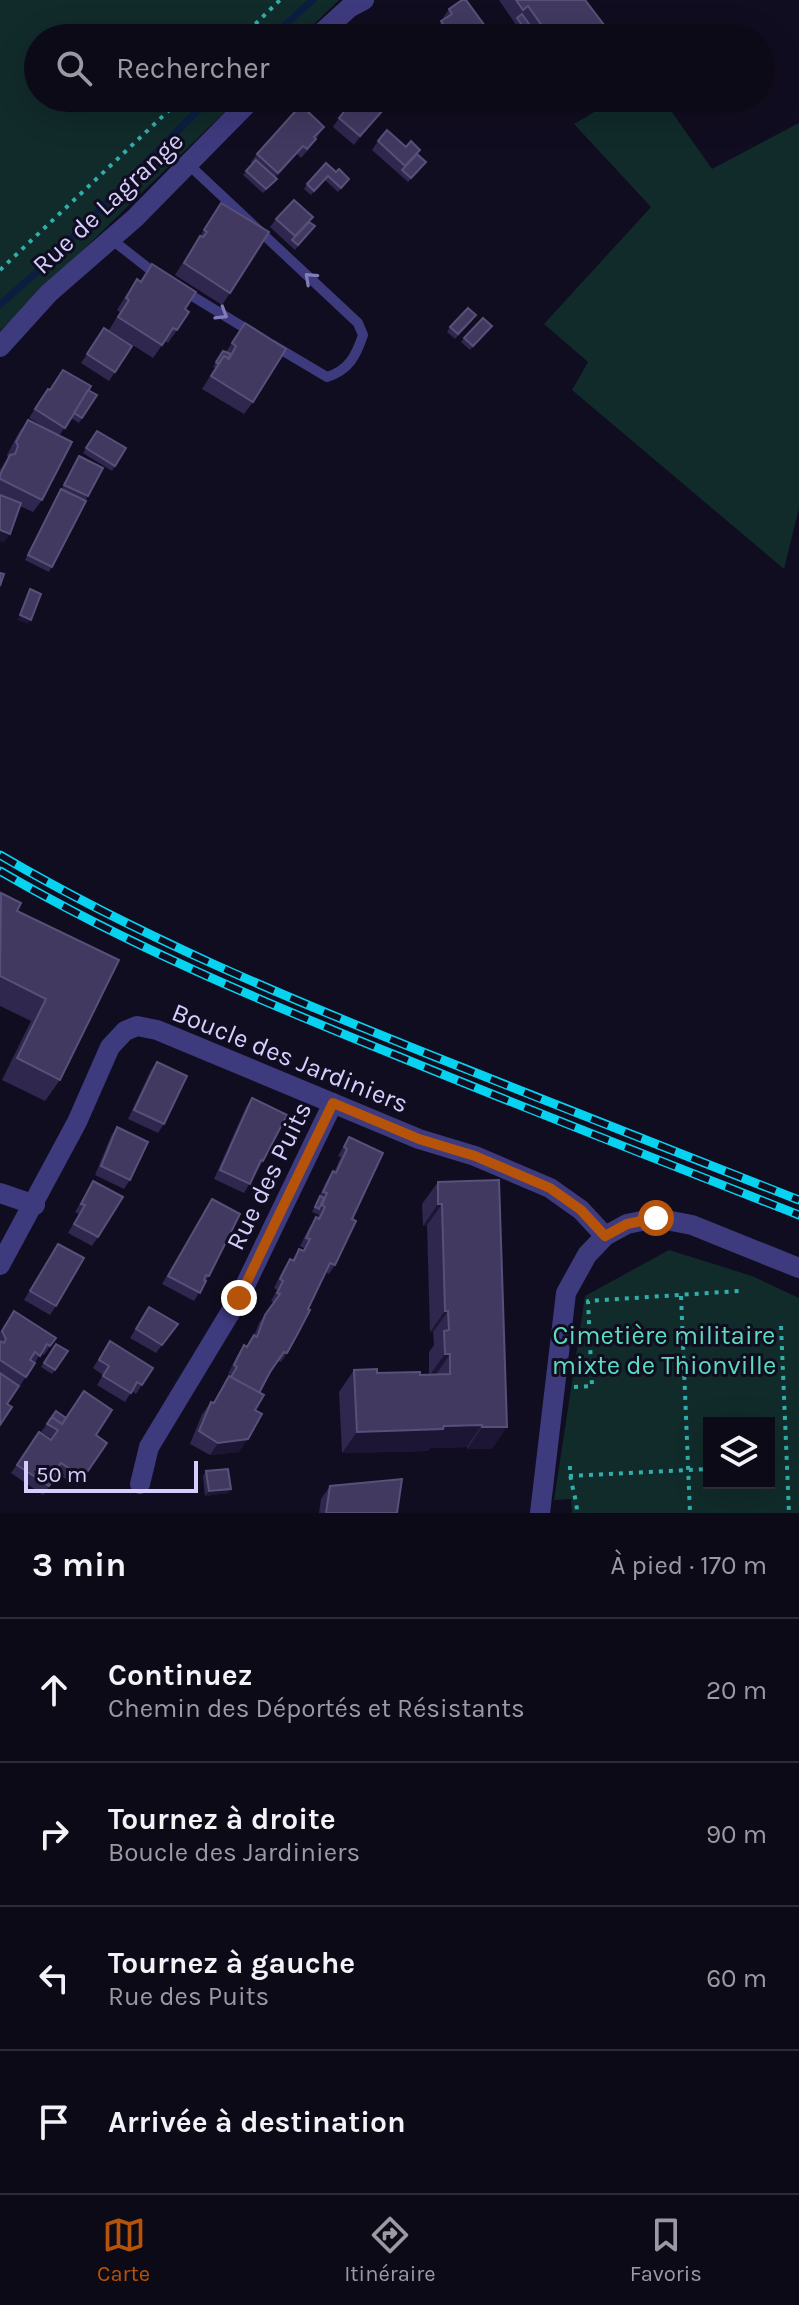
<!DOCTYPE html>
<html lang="fr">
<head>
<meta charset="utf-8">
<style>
  :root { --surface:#0d0a18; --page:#1b1825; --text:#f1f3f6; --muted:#9a9aa2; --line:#2d2b37; --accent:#b45309 }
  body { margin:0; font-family:Karla,sans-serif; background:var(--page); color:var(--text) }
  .controls { position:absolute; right:24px; bottom:24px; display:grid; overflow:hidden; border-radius:0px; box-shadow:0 8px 32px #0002 }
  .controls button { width:72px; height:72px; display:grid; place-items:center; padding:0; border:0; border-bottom:2px solid var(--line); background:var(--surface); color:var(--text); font:40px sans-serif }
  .scale { position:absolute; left:24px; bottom:20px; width:174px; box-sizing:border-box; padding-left:8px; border:4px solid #d5cefe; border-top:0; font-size:22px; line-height:28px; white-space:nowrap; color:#d5cefe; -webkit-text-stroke:6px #110d20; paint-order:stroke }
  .stop { position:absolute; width:24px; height:24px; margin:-18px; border:6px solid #b45309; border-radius:50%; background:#fff }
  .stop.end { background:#b45309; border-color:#fff; box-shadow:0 2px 8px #0008 }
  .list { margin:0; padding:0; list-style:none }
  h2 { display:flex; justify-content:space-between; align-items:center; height:104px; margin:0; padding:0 32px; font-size:34px }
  h2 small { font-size:26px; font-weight:400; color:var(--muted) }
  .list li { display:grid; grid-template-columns:52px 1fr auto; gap:24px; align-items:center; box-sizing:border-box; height:144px; padding:0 32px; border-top:2px solid var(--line) }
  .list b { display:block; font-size:30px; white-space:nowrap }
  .list p { margin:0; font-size:26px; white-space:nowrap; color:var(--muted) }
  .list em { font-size:26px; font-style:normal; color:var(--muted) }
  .icon { flex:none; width:44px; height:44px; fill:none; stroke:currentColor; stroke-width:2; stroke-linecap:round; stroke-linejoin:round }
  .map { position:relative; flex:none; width:799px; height:1513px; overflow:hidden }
  .search { position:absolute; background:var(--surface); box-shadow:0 8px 32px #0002; left:24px; right:24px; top:24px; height:88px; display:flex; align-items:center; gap:20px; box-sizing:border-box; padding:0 28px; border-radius:44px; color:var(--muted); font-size:30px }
  .sheet { height:680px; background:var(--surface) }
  nav { display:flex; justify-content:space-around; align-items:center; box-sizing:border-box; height:112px; border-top:2px solid var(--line); background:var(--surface); font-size:22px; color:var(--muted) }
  nav a { display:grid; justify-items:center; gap:4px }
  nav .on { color:var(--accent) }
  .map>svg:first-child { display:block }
  .green { fill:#112a2a; fill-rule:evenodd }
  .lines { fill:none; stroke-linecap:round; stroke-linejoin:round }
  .stream { stroke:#0c1e40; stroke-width:7 }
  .path { stroke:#31aeab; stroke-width:4; stroke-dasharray:4 6; stroke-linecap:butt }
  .service { stroke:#3e3a7e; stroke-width:10 }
  .minor { stroke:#3e3a7e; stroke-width:20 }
  .tertiary { stroke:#3e3a7e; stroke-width:20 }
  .rail-casing { stroke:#07d2f0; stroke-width:9 }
  .rail { stroke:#110d20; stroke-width:6; stroke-dasharray:18; stroke-linecap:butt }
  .wall { fill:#2f274d }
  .shaded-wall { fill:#1c1533 }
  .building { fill:#413960; stroke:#585079; stroke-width:2 }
  .oneway { stroke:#827db8 }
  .route { stroke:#b45309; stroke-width:10 }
  .labels { text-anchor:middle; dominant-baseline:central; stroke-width:6; stroke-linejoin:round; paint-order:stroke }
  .street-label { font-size:26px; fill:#d5cefe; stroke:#110d20 }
  .park-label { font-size:26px; fill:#5cdbbf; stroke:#110d20 }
</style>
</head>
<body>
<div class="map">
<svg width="799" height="1513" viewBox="0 0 799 1513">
  <rect width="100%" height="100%" fill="#110d20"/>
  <g class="green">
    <polygon points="0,0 339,0 300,38 38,38 38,98 239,98 0,331"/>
    <polygon points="618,98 662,98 712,169 799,123 799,508 784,569 572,390 588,362 544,324 651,207 574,124"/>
    <path d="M669 1250 752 1276 799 1298V1513H572L571 1499 554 1500 585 1296ZM709 1423H769V1483H709Z"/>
  </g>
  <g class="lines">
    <g class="stream">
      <polyline points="270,38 313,0"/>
      <polyline points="0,305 50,260 210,98"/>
    </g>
    <g class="path">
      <polyline points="241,38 280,0"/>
      <polyline points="0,270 182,98"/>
      <polyline points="681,1296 690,1513"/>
      <polyline points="781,1326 789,1513"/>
      <polyline points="574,1387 592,1386 588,1301 739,1291"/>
      <path d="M570 1466C569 1482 577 1497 577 1513"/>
      <polyline points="569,1476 709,1469"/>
    </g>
    <g class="service">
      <path d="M188 164 358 323 363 335C356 356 349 370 327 377L273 345"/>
      <polyline points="111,239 157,275"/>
      <polyline points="184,291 253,333"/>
    </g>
    <g class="minor">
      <polyline points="0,1193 35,1205"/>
      <polyline points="0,1265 77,1122 110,1047 125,1031 137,1026 157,1030 419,1139 475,1156 550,1188 581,1210 605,1236"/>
      <polyline points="140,1484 149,1447 239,1298 333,1103"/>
      <polyline points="540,1513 566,1293 587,1255 605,1236 627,1224 656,1218 692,1225 799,1268"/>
    </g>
    <g class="tertiary">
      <polyline points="316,38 349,8 364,0"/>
      <polyline points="0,347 49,293 135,218 253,98"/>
    </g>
    <defs>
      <g id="rail">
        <path d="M0 855C138 936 285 997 433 1056 555 1105 677 1152 799 1200"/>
        <path d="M0 871C127 945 263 1002 400 1057 532 1111 666 1163 799 1215"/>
      </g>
    </defs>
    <use href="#rail" class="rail-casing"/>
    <use href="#rail" class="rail"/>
  </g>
  <g class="wall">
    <polygon points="499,0 585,0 614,38 525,38"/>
    <polygon points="449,9 482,30 489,38 440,38 435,30 444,19 443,18"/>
    <polygon points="385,109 354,145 333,127 339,118"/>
    <polygon points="324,127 310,148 301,158 297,154 276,178 274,183 263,193 243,175 252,164 251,162 257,154"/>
    <polygon points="378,141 406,147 417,154 423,166 408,182 372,150"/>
    <polygon points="336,172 346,183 338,192 325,180 311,195 304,189 307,184"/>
    <polygon points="221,203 230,293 222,305 175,275"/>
    <polygon points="313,217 309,222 315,226 295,250 270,227 276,219"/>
    <polygon points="152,264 185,309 177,330 168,343 165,341 153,358 109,330 120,312 117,310 128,292 137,279 140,281"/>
    <polygon points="473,320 455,339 447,332 450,327"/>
    <polygon points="245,323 253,402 244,414 202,389 215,368 213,367 220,355 226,352"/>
    <polygon points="492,326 470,350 461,342 464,338"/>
    <polygon points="104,328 132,346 109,381 81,363"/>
    <polygon points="63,370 88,391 97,395 79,423 71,418 59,436 42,500 33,512 20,506 10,534 4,542 0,541 0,470 8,457 7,455 19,432 28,420 52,432 29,418 42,397 48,389 50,390"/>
    <polygon points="97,431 126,448 112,471 83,453"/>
    <polygon points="79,456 88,496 49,572 25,560"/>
    <polygon points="0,894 17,911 119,960 60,1080 45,1101 2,1080 31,1021 0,1006"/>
    <polygon points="157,1062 164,1124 158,1133 128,1119 151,1070"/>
    <polygon points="252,1098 263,1161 244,1193 214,1179 246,1107"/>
    <polygon points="117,1127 130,1180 124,1189 95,1175 111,1136"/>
    <polygon points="349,1137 352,1219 335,1265 329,1274 326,1272 287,1353 281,1362 278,1361 259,1393 255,1410 239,1452 210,1455 190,1444 202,1414 211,1402 213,1403 221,1389 230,1376 231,1375 228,1374 238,1354 244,1345 246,1346 254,1336 259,1323 274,1303 271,1301 277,1290 274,1288 284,1268 290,1259 292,1260 299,1249 303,1250 304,1248 300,1246 310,1226 319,1215 312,1212 327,1180 333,1171 334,1172 341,1157 338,1156"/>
    <polygon points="93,1181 98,1237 92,1246 68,1233 79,1214 75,1212"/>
    <polygon points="438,1182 492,1449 467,1449 467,1447 430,1448 428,1451 342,1453 339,1392 354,1370 377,1373 429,1375 429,1352 434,1345 433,1332 430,1332 427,1225 423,1226 422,1204"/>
    <polygon points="212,1199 209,1276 194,1301 162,1284"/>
    <polygon points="58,1244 56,1306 50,1315 24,1300"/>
    <polygon points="149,1307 178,1324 156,1353 130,1338"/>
    <polygon points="14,1311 56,1338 44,1355 41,1353 20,1386 0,1373 0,1332"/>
    <polygon points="110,1341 153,1368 136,1394 132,1391 125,1402 97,1385 103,1375 93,1368"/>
    <polygon points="56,1344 68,1351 52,1374 41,1367"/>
    <polygon points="56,1411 107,1443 77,1486 58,1474 43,1495 11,1473 39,1432 51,1440 52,1439 41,1432"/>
    <polygon points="206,1471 231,1489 228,1493 205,1496 203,1476"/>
    <polygon points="330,1486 397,1513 319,1513 321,1499"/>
  </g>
  <g class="shaded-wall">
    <polygon points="391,101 385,109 354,145 360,136"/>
    <polygon points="303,146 297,154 272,182 278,173"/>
    <polygon points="0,530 10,534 4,542 0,541"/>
    <polygon points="20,615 31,620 28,624 17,620"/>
    <polygon points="438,1204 442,1204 427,1225 423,1226"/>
    <polygon points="445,1311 448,1311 433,1332 430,1332"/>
    <polygon points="445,1354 450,1354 435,1376 429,1376"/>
    <polygon points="482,1425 467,1447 430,1448 428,1451 342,1453 357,1432"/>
    <polygon points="482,1427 507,1427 492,1449 467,1449"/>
    <polygon points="248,1439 239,1452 210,1455 218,1443"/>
    <polygon points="231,1489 228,1493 205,1496 209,1491"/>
  </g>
  <g class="building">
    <polygon points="462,0 466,0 485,26 467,38 452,38 441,21 452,14 449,9"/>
    <polygon points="516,0 585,0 614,38 554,38 549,31 547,33 528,6 523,10"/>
    <polygon points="522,14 539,38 531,38 517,18"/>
    <polygon points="482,30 489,38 470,38"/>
    <polygon points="355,98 388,98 391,101 360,136 339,118"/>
    <polygon points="301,105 324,127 314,137 316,139 307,149 303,146 278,173 257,154"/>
    <polygon points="387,130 406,147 411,141 420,150 405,166 378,141"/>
    <polygon points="417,154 426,162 411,178 402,170"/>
    <polygon points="256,160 277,179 266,189 246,171"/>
    <polygon points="326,163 336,172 339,169 349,179 341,188 328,176 314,191 307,184"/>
    <polygon points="294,200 313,217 295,236 276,219"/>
    <polygon points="221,203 269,232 230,293 184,263 200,236 203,237 207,232 204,230"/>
    <polygon points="309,222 315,226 298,245 292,240"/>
    <polygon points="152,264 196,292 185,309 189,312 177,330 173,328 162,345 118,317 129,300 126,298 137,279 141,282"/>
    <polygon points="468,308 476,315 458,334 450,327"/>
    <polygon points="483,318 492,326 473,346 464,338"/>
    <polygon points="245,323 286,349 253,402 211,376 224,356 229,359 236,346 232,343"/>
    <polygon points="104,328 132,346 115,372 87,354"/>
    <polygon points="223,351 231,354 228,358 224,356 218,364 216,362"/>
    <polygon points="63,370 91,386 65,428 35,409 48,389 50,390"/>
    <polygon points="88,390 97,395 82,418 74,413"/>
    <polygon points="28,420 72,442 42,500 0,479 0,475 10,455 15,454 18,446 16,442"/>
    <polygon points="97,431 126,448 115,466 86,448"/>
    <polygon points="79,456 103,468 88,496 64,485"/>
    <polygon points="61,489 86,501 52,567 28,555"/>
    <polygon points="0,495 21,503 10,534 0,530"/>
    <polygon points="0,573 4,574 0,586"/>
    <polygon points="30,589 41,594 31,620 20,615"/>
    <polygon points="1,893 21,903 17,911 119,960 60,1080 17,1058 46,999 0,976"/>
    <polygon points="157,1062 187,1076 164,1124 134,1110"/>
    <polygon points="252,1098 287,1115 263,1161 261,1160 250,1184 220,1170"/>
    <polygon points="117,1127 148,1142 130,1180 101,1166"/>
    <polygon points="349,1137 383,1153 352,1219 356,1221 335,1265 330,1263 308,1309 310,1310 298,1333 287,1353 284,1352 270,1372 259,1393 231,1377 237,1367 234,1365 244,1345 247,1347 254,1335 257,1337 265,1315 280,1294 277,1293 283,1281 280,1279 290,1259 294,1261 299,1249 304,1251 310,1239 306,1238 316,1217 319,1219 325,1207 322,1205 327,1193 323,1192 333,1171 336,1173 347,1149 344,1147"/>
    <polygon points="499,1180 507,1427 482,1427 482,1425 444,1426 443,1429 357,1432 354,1370 377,1369 377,1373 420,1372 420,1375 450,1374 450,1354 445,1354 444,1331 449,1330 448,1311 445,1311 442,1204 438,1204 438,1182"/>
    <polygon points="93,1181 123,1197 98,1237 74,1224 85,1205 81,1204"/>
    <polygon points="320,1196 324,1198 319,1209 315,1207"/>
    <polygon points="212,1199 240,1214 209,1276 206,1275 204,1280 206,1281 200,1293 168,1276"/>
    <polygon points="58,1244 84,1258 56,1306 30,1291"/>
    <polygon points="149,1307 178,1324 162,1345 136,1329"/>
    <polygon points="14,1311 56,1338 50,1346 47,1344 40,1356 35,1352 30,1360 35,1363 26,1377 0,1360 0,1341 4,1343 6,1339 2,1331"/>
    <polygon points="110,1341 153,1368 142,1385 137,1382 131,1393 103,1376 109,1366 99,1360"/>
    <polygon points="56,1344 68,1351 55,1370 44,1363"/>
    <polygon points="0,1373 19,1386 7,1404 12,1407 0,1425"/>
    <polygon points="229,1376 264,1395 255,1410 262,1414 248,1439 218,1443 199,1431 211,1402 214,1403"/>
    <polygon points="84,1391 112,1410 96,1435 107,1443 83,1478 61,1463 56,1470 59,1472 49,1486 17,1465 39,1432 51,1440 58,1430 47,1424 52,1417 62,1424"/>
    <polygon points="56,1411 66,1418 62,1424 52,1417 49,1421"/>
    <polygon points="228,1469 231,1489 209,1491 206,1471"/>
    <polygon points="402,1479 397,1513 326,1513 330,1486"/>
  </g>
  <defs><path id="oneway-chevron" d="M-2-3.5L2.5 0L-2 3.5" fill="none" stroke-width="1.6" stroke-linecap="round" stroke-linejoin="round" transform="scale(2)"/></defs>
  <g class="oneway">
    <use href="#oneway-chevron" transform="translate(310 278) rotate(-137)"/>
    <use href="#oneway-chevron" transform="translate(222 314) rotate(31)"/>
  </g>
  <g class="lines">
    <polyline class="route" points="239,1298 333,1103 419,1139 475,1156 550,1188 581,1210 605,1236 627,1224 656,1218"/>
  </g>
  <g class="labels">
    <g class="street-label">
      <text transform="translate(108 203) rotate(-43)">Rue de Lagrange</text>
      <text transform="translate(290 1058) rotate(22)">Boucle des Jardiniers</text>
      <text transform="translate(269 1176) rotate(-64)">Rue des Puits</text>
    </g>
    <g class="park-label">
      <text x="664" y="1335">Cimetière militaire<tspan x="664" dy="30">mixte de Thionville</tspan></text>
    </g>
  </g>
</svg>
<div class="controls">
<button><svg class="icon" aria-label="layers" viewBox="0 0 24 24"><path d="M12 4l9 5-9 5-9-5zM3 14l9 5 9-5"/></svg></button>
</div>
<div class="scale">50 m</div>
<div class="stop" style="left:656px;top:1218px"></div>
<div class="stop end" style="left:239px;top:1298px"></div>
<div class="search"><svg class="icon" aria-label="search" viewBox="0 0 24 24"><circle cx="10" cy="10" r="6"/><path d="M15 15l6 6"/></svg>Rechercher</div>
</div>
<section class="sheet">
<h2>3 min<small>À pied · 170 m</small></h2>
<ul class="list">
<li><svg class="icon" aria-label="ahead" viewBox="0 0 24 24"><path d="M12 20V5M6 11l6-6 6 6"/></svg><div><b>Continuez</b><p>Chemin des Déportés et Résistants</p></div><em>20 m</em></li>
<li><svg class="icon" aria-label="right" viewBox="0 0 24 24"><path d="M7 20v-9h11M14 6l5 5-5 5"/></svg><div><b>Tournez à droite</b><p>Boucle des Jardiniers</p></div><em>90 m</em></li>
<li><svg class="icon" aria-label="left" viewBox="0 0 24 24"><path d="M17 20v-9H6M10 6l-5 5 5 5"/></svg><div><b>Tournez à gauche</b><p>Rue des Puits</p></div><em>60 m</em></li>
<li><svg class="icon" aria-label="arrive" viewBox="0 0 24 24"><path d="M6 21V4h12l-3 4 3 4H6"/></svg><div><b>Arrivée à destination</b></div></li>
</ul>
</section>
<nav>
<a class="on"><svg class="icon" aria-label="map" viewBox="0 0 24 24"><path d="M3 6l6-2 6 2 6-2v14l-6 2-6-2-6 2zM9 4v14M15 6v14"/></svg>Carte</a>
<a><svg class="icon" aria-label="directions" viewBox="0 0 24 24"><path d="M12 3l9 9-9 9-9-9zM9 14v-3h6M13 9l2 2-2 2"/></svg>Itinéraire</a>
<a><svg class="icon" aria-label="saved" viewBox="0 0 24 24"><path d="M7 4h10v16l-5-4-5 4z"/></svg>Favoris</a>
</nav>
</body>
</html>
